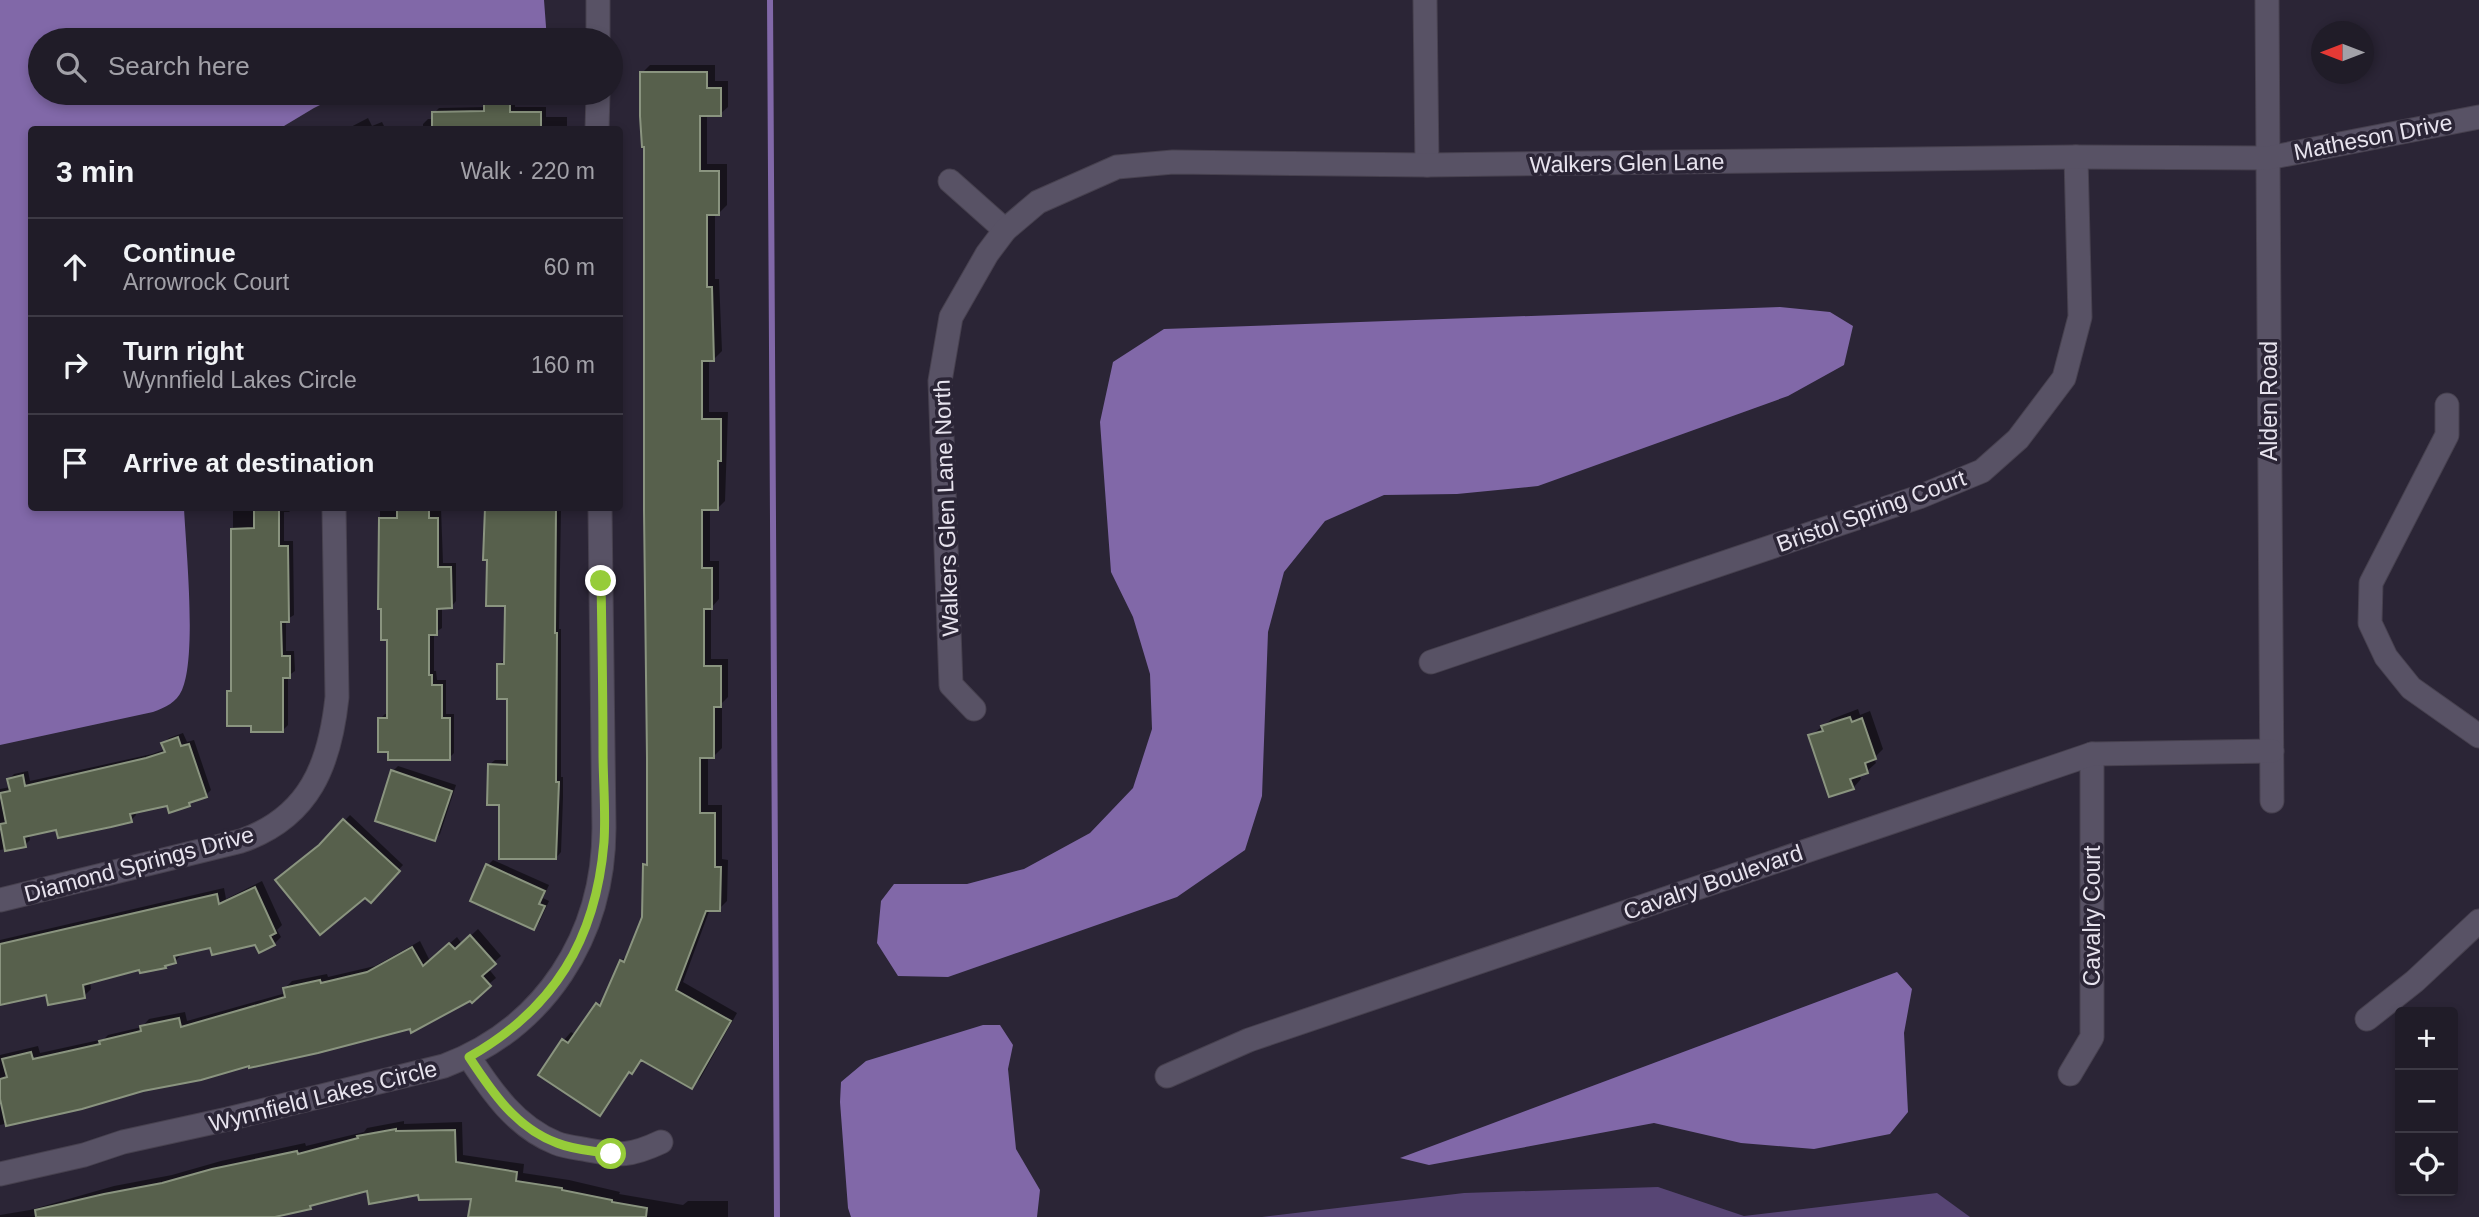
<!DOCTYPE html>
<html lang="en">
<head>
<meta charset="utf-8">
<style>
  :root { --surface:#201c28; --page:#2d2934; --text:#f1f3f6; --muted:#a2a1a8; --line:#3d3a45 }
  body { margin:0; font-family:Arial,sans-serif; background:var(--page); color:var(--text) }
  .controls { position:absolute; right:21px; bottom:21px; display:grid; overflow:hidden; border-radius:7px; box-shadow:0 4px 10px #0003 }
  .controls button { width:63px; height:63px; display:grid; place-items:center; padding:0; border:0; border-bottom:2px solid var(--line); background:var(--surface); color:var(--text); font:35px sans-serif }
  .compass { position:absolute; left:2311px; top:21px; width:63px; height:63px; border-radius:50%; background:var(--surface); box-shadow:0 4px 10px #0003; rotate:270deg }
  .stop { position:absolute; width:21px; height:21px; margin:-16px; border:5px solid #96cc39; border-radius:50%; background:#fff }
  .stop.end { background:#96cc39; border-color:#fff; box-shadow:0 2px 7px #0008 }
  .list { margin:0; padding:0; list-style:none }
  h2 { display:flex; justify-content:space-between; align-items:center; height:91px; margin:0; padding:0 28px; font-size:30px }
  h2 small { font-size:23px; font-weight:400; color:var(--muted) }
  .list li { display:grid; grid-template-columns:46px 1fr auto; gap:21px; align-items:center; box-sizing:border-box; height:98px; padding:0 28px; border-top:2px solid var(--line) }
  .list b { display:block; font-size:26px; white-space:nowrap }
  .list p { margin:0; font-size:23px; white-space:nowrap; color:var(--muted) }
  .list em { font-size:23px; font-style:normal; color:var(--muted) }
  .icon { flex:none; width:38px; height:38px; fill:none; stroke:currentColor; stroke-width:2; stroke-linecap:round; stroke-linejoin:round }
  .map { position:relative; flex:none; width:2479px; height:1217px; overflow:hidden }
  .search { position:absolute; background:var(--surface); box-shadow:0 4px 10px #0003; left:28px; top:28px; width:595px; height:77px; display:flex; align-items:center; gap:18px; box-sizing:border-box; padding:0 24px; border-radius:38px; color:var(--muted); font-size:26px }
  .panel { position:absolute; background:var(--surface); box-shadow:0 4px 10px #0003; left:28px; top:126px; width:595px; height:385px; border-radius:7px }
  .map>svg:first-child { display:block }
  .green { fill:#574574 }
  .water { fill:#8168a8 }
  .shadow { fill:#0007 }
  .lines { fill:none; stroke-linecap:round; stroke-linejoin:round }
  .stream { stroke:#8168a8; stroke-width:6 }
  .building { fill:#57604c; stroke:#8a947f; stroke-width:2 }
  .street-casing { stroke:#47414f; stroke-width:25 }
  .street { stroke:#585265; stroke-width:23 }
  .route { stroke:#96cc39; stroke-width:9 }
  .labels { text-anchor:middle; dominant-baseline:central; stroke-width:7; stroke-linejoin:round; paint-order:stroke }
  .street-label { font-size:23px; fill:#e7e3ee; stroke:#2b2536 }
</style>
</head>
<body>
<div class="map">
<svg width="2479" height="1217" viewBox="0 0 2479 1217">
  <rect width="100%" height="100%" fill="#2b2536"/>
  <polygon class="green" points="1658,1187 1744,1216 1937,1193 1970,1217 1262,1217 1464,1193"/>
  <g class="water">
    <path d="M0 0H544L547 40H40V93H344L314 108 279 129 32 130V508H184C186 549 197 656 182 690 176 703 166 707 153 712L0 745Z"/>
    <polygon points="1780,307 1830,312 1853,326 1844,365 1788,396 1538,486 1457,494 1384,495 1325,521 1284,572 1268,632 1262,796 1245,850 1177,897 948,977 898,976 877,943 881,901 894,884 967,884 1024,869 1090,833 1133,788 1152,729 1150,674 1133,617 1111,572 1100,422 1113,362 1164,329"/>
    <polygon points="1897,972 1912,989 1904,1033 1908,1112 1890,1134 1814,1149 1741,1143 1654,1123 1429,1165 1400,1158"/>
    <polygon points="983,1025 1000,1025 1013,1045 1008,1069 1016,1149 1040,1190 1037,1217 851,1217 848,1208 840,1102 841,1082 866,1061"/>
  </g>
  <g class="shadow">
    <polygon points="650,65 715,65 715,81 728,81 728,107 720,114 707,114 707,164 727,164 727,205 719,213 715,213 715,279 719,279 722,351 714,359 709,359 709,412 728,412 725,501 717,509 710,509 710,561 719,561 719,599 711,608 711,659 728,659 728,697 722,703 722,748 714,756 708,756 708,805 722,805 722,859 728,860 727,901 719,909 710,909 683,982 737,1013 700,1079 692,1087 643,1059 630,1071 608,1106 600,1113 564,1040 571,1032 576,1035 605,996 621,961 630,952 643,918 645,865 649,861 645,145 642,73"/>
    <polygon points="491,94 515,94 515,107 546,107 546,117 567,117 567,130 423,130 423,124 428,119 434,119 434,113 439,108 485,107 485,99"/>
    <polygon points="368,118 372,126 382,122 386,130 345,130"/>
    <polygon points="233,508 293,508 289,512 284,512 284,541 293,541 294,615 286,620 286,651 294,651 295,671 288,676 288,725 283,730 252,724 229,691 233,687"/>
    <polygon points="380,508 441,508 443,563 456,563 456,601 451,607 442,607 442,628 434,633 434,671 436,671 437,680 446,680 446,714 454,714 454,753 449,758 380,719 385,714 389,714 389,638 383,607 380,607"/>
    <polygon points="486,508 561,508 559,629 561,629 561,777 563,777 563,798 561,852 556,858 501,803 489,765 495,760 509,760 509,697 499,665 504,660 506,605 486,516"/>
    <polygon points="1858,709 1860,715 1870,711 1883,749 1874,758 1876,763 1867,771 1859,774 1861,779 1853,788 1810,736 1832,719"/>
    <polygon points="183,733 187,742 194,740 211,790 206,795 194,799 189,804 168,804 135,811 136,815 131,820 58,828 29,834 30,840 25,845 0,850 0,789 11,787 9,779 14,774 28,771 30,781 152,754 166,749 163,743 169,738"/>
    <polygon points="398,766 456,785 440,834 435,839 393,771"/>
    <polygon points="350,815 403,865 371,900 325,841"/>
    <polygon points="493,860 549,885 543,898 549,901 539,923 534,928 488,865"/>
    <polygon points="262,881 282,925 277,930 281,937 274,944 211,946 182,952 182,954 175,961 165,966 141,968 90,981 91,989 84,996 48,993 0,1003 0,940 224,888 226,899"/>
    <polygon points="478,929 501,956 488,968 496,978 471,999 410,1027 143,1089 82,1107 0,1125 0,1055 38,1046 40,1053 104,1039 108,1035 142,1027 149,1019 185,1012 187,1021 286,993 285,988 292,981 327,974 328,977 375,966 420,941 430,961 457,937 462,944"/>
    <polygon points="404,1121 404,1124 462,1122 463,1155 524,1164 523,1173 569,1180 620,1192 619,1194 683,1205 688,1201 728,1201 728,1217 470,1217 473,1197 369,1189 270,1217 0,1217 0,1215 30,1210 114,1186 172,1175 221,1161 305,1143 306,1146 364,1132 367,1128"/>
  </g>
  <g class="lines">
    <polyline class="stream" points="770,0 777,1217"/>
  </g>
  <g class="building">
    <polygon points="640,72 707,72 707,88 721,88 721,116 700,116 700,171 719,171 719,215 707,215 707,287 712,287 714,361 702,361 702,419 721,419 721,461 718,461 718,510 702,510 702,568 712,568 712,609 704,609 704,666 721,666 721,707 714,707 714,758 700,758 700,813 715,813 715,867 721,867 720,911 706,911 676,990 731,1021 692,1089 641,1060 632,1074 629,1072 600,1116 538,1075 562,1039 568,1043 596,1003 600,1006 620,960 624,962 642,917 643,864 647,865 647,758 644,510 644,147 642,147 640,116"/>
    <polygon points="484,98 510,98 510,112 541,112 541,130 432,130 432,112 484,111"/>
    <polygon points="254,508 279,508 279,546 288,546 289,622 281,622 282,656 290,656 290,678 283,678 283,732 251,732 251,726 227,726 227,691 231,691 231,529 254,528"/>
    <polygon points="397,508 429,508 429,518 438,518 438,567 451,567 452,608 437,609 437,635 429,635 429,675 432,675 432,685 442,685 442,718 450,718 450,760 388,760 388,752 378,752 378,718 387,718 387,640 381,640 381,609 378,609 379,518 397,518"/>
    <polygon points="485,508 556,508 555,633 557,633 556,782 559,782 556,859 499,859 499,805 487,805 488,764 507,765 507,699 497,699 497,664 504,664 505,606 486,606 487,560 483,560"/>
    <polygon points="1850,717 1852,722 1862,718 1876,759 1865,763 1868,773 1850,779 1854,789 1829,797 1808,735 1823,731 1821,726"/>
    <polygon points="178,737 181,746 189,744 207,797 189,803 190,806 169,813 167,806 130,814 132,822 111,827 58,838 56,830 24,837 26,847 5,851 0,824 6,823 0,793 10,791 7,779 23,775 25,786 146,758 165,752 161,743"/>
    <polygon points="391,770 452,791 435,841 375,821"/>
    <polygon points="343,819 400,871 371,903 365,898 320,935 275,880 319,845"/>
    <polygon points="486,864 545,891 539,904 545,906 534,930 470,901"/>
    <polygon points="255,887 276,933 270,936 275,945 259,953 255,945 212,955 210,948 174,956 176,963 165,966 166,968 140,973 139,970 83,985 85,998 48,1005 46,995 0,1005 0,944 217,894 219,904"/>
    <polygon points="470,935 496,964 482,976 491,986 472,1003 470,1001 411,1033 410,1029 318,1053 249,1068 249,1066 201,1080 143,1091 82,1109 6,1126 0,1099 0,1079 7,1077 2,1059 31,1052 33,1059 100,1044 99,1041 141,1031 140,1026 179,1018 181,1027 285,997 283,988 320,980 321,983 367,972 412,947 423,966 449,943 455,949"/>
    <polygon points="396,1129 396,1131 455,1130 456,1162 517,1172 516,1181 562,1188 562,1190 612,1200 612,1202 647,1208 646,1217 468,1217 471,1199 419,1200 418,1195 369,1204 367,1191 310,1206 311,1209 275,1217 36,1217 35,1210 104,1194 162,1183 212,1169 297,1151 298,1154 358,1138 357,1136"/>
  </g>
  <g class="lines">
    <defs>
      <g id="street">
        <polyline points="1425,0 1427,165"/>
        <polyline points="2267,0 2272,801"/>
        <polyline points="598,40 598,0"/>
        <polyline points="597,130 598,93"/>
        <polyline points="950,181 1005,230"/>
        <polyline points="2447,405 2447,435 2371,583 2370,623 2386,657 2411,688 2479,736"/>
        <polyline points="1431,662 1919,497 1982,471 2018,439 2064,378 2080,317 2076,157"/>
        <polyline points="974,709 951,685 940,381 951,317 987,254 1005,230 1038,202 1117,167 1173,162 1427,165 2076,157 2268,158 2479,117"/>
        <path d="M0 900 241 841C310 817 330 764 337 697L334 508"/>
        <polyline points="2367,1019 2415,981 2479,921"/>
        <path d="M469 1057C492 1092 516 1127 556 1143 566 1147 578 1148 588 1150 620 1156 631 1156 661 1142"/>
        <polyline points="2070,1074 2092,1037 2092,754"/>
        <polyline points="1167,1076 1249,1040 2092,754 2272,751"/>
        <path d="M0 1174 84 1155 123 1142 228 1119 444 1066C545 1028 604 936 604 828L600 508"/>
      </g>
    </defs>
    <use href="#street" class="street-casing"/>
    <use href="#street" class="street"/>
  </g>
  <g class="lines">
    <path class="route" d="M601 581C602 638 603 695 603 752 603 781 606 812 604 842 596 940 554 1009 469 1057 492 1092 516 1128 557 1143 574 1150 594 1151 611 1154"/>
  </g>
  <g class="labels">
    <g class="street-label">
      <text transform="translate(2373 137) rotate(-11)">Matheson Drive</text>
      <text transform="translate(1627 163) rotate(-1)">Walkers Glen Lane</text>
      <text transform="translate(2269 401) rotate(-90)">Alden Road</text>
      <text transform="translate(946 508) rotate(-92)">Walkers Glen Lane North</text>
      <text transform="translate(1871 511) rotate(-20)">Bristol Spring Court</text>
      <text transform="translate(139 864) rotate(-15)">Diamond Springs Drive</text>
      <text transform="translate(1713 882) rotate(-19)">Cavalry Boulevard</text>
      <text transform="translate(2092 916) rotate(-90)">Cavalry Court</text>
      <text transform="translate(323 1096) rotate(-14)">Wynnfield Lakes Circle</text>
    </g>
  </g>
</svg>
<div class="controls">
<button>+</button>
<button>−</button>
<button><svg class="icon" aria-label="locate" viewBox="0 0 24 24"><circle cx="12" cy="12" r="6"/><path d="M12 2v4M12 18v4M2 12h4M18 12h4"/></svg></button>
</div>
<svg class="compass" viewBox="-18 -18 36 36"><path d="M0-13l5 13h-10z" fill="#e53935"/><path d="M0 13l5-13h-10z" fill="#a2a1a8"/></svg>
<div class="stop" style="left:611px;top:1154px"></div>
<div class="stop end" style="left:601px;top:581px"></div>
<div class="search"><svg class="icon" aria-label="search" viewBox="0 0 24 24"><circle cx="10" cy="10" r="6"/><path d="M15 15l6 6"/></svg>Search here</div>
<section class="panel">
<h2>3 min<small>Walk · 220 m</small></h2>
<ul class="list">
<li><svg class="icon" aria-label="ahead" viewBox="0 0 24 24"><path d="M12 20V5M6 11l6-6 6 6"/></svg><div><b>Continue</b><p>Arrowrock Court</p></div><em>60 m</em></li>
<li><svg class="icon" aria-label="right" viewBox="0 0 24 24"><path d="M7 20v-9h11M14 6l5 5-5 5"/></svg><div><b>Turn right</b><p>Wynnfield Lakes Circle</p></div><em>160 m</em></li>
<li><svg class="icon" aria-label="arrive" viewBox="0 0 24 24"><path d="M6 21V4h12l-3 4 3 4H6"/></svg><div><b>Arrive at destination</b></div></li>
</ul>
</section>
</div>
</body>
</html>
